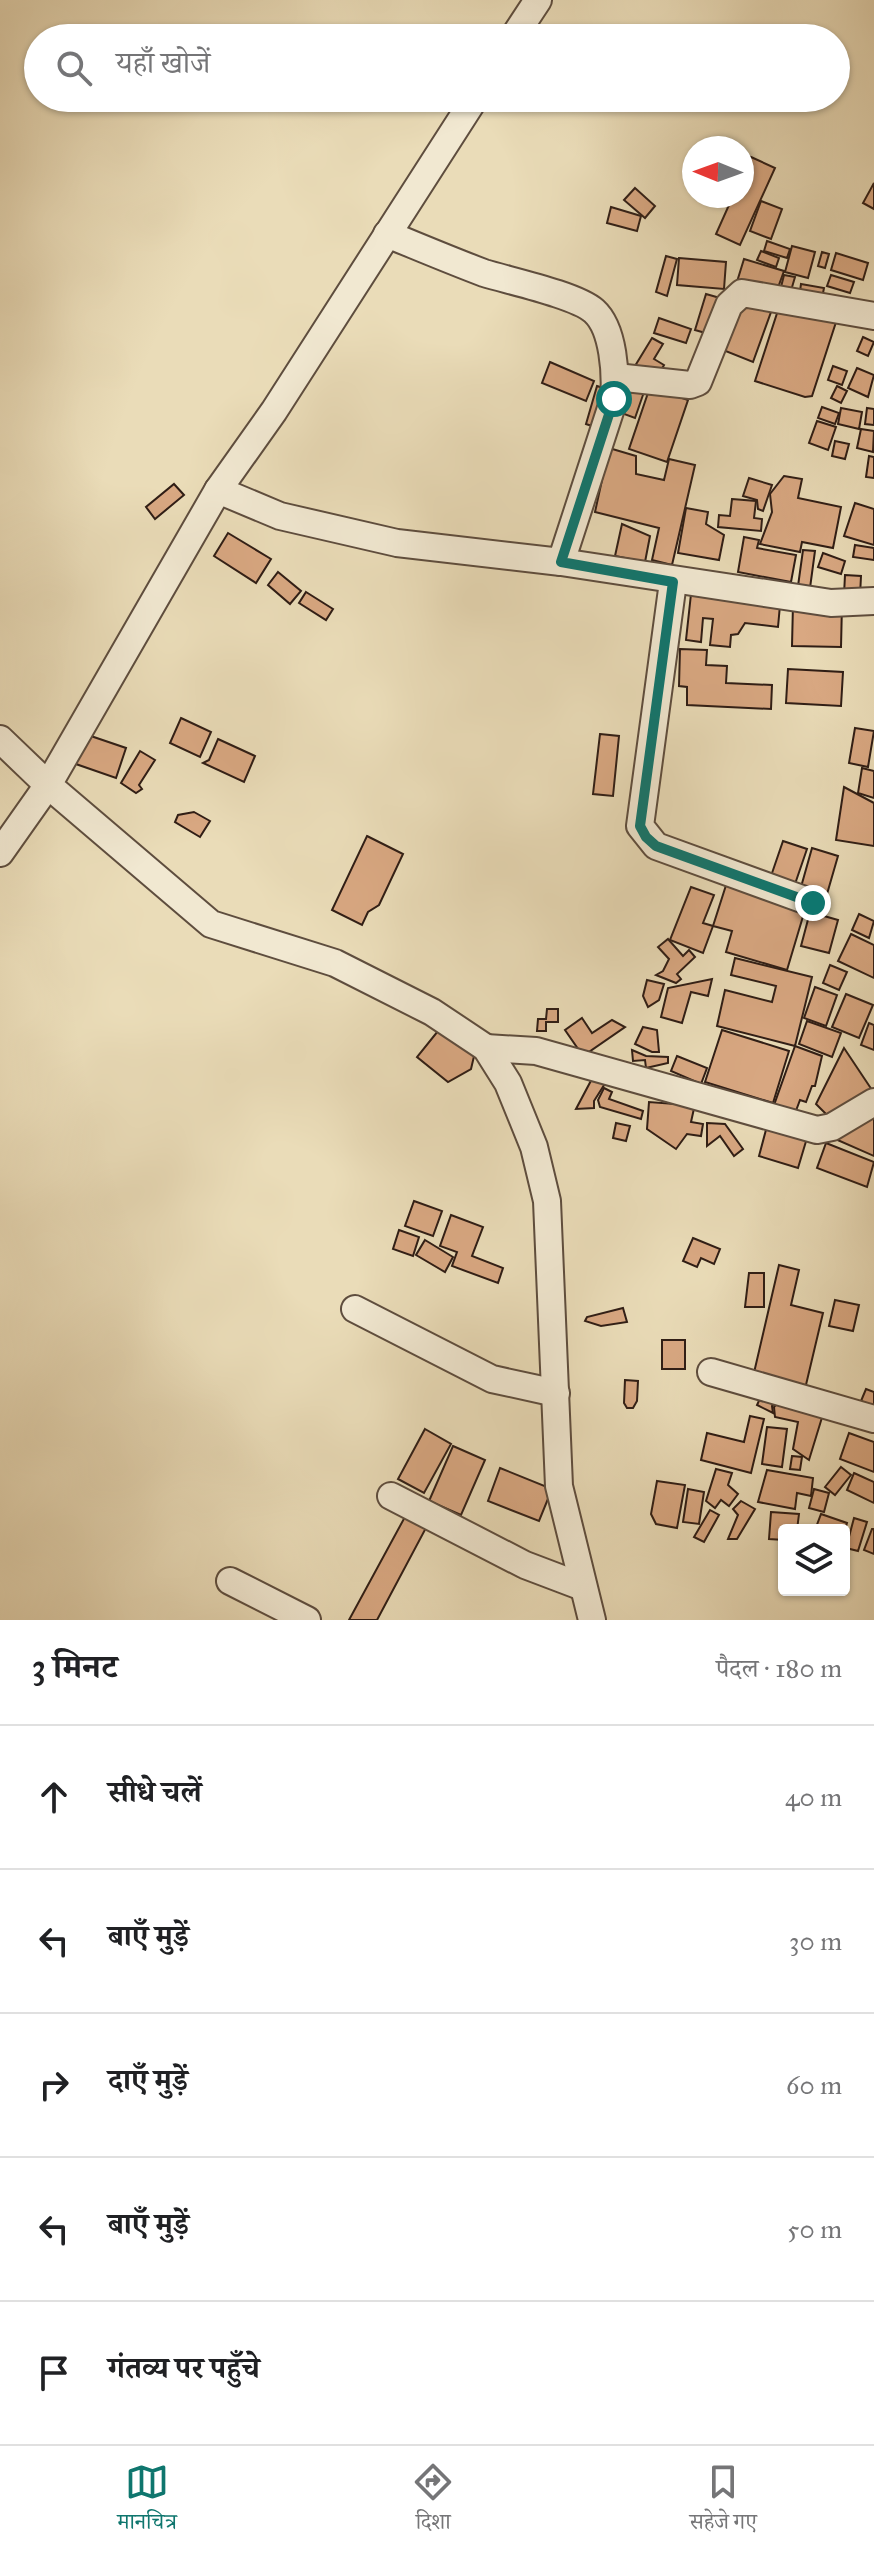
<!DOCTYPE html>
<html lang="hi">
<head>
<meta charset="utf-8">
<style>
  :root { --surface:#fff; --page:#f2f2f2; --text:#202124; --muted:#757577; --line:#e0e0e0; --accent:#0f766e }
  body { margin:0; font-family:"IM FELL Great Primer","Noto Serif Devanagari",serif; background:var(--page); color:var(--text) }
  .controls { position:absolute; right:24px; bottom:24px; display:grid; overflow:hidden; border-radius:8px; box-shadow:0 2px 6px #0004 }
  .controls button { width:72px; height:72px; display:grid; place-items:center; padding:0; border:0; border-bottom:2px solid var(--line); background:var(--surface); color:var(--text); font:40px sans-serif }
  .compass { position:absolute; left:682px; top:136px; width:72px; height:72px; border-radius:50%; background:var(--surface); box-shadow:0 2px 6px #0004; rotate:271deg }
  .stop { position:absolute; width:24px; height:24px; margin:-18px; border:6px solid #0f766e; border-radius:50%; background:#fff }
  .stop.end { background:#0f766e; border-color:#fff; box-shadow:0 2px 8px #0008 }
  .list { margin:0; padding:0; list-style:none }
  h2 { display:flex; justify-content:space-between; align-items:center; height:104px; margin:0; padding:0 32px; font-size:34px }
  h2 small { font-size:26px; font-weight:400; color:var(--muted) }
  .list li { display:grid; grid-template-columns:52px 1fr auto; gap:24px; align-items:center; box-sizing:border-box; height:144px; padding:0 32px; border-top:2px solid var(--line) }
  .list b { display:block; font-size:30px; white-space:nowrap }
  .list em { font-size:26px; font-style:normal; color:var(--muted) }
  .icon { flex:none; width:44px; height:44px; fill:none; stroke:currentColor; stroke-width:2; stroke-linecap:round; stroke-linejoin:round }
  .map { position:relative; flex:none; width:874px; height:1620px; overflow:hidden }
  .search { position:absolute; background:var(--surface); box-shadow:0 2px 6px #0004; left:24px; right:24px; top:24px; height:88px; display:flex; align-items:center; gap:20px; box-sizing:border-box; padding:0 28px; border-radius:44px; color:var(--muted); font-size:30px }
  .sheet { height:824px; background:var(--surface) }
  nav { display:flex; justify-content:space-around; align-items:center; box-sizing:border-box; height:112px; border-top:2px solid var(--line); background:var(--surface); font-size:22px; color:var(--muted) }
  nav a { display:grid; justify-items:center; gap:4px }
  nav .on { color:var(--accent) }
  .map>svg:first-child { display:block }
  .building { fill:#d9a882; stroke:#2f1d15; stroke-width:2 }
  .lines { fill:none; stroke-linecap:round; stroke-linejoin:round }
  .minor-casing { stroke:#5e4d3e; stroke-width:30 }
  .minor { stroke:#f1e8d1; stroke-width:26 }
  .route { stroke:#0f766e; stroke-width:10 }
</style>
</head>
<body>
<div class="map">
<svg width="874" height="1620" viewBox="0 0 874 1620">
  <rect width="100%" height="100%" fill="#eadcb8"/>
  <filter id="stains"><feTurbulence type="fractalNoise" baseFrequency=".0025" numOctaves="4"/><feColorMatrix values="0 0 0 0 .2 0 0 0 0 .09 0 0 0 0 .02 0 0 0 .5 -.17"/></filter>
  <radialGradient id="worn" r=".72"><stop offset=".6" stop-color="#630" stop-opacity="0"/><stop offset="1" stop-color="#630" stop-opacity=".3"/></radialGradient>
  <g class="building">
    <polygon points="751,157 775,168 740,245 716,234 733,196 742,196 742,177"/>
    <polygon points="874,183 874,209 863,203"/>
    <polygon points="635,188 655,206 645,218 624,200"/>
    <polygon points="761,201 782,209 771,239 750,231"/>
    <polygon points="611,207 641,216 637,231 607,223"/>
    <polygon points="767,241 790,249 787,258 764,251"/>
    <polygon points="792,246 815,252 808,278 785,272"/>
    <polygon points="761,251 779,258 776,267 757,260"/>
    <polygon points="822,252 829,254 825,268 818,266"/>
    <polygon points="836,253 868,263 863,280 831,270"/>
    <polygon points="666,256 677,259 667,296 656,292"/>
    <polygon points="679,258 726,262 724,289 677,285"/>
    <polygon points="744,259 784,271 776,293 736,285"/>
    <polygon points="784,275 795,277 790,294 780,291"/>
    <polygon points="831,275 854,282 850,293 827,286"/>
    <polygon points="801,284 824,288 821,303 799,298"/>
    <polygon points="706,294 727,300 716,336 695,330"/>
    <polygon points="739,300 771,312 753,362 718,348"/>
    <polygon points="781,301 838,316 812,396 805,397 755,381"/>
    <polygon points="659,318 691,329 686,343 654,333"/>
    <polygon points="863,337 874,342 868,356 857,351"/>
    <polygon points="652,338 663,344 654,359 664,365 656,379 635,366"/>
    <polygon points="550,362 594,381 586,401 542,383"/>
    <polygon points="833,366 847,371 842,385 828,380"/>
    <polygon points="857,368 874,375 868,397 848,388"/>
    <polygon points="597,386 613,391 601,429 586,424"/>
    <polygon points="837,386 847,391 841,403 831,398"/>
    <polygon points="650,387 688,400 667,462 629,449"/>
    <polygon points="632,388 644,392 635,418 624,414"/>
    <polygon points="822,407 839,413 835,424 818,418"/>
    <polygon points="841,408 862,412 859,429 838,424"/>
    <polygon points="867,408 874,409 874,425 865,424"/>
    <polygon points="817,421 836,427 828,450 809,443"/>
    <polygon points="861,429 874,431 873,452 857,448"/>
    <polygon points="835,441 849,444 845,459 832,456"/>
    <polygon points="609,448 636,456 636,474 664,480 669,459 695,465 672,565 652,560 659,528 595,512"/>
    <polygon points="869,456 874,457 874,478 866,477"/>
    <polygon points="784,476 802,479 798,498 841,507 833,548 802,542 800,552 760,544 772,512 770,494"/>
    <polygon points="749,478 772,485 763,511 758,509 757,500 743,496"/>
    <polygon points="174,484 184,495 155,519 146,507"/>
    <polygon points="732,499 756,501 754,518 762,519 761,531 718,527 719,515 730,516"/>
    <polygon points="855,503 874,509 874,545 844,536"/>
    <polygon points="686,508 708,512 706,524 724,535 719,560 678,553"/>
    <polygon points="622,524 650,536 645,562 615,556"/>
    <polygon points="228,533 271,559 256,583 214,556"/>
    <polygon points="744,537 759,540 757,548 796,555 791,582 738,572"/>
    <polygon points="855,545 874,548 874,560 853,557"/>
    <polygon points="803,550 815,551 810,588 798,586"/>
    <polygon points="823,553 845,561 841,574 818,567"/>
    <polygon points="278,572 301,591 290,604 268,585"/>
    <polygon points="845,575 861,576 860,596 844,595"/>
    <polygon points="306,592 333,609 326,620 299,603"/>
    <polygon points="691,594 780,605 778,627 745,623 738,634 731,635 730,647 710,645 713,619 703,618 701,642 686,640"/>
    <polygon points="793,604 842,604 841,647 792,646"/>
    <polygon points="680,649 707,650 706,665 727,666 726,683 772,685 771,709 687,705 687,687 679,686"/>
    <polygon points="788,669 843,672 841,706 786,703"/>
    <polygon points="181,718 211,732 200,757 170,743"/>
    <polygon points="855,728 874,731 868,767 849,763"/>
    <polygon points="82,733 126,748 116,778 73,763"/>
    <polygon points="600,734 619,736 613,796 593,794"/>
    <polygon points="218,739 255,756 244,782 203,763 209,760"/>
    <polygon points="140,751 155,760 139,785 142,789 136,793 121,783"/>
    <polygon points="862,768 874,771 874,798 858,793"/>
    <polygon points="844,787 874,803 874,846 836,840"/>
    <polygon points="194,812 210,821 200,837 175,822 178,815"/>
    <polygon points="367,836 403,854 379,905 368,912 362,925 332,910"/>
    <polygon points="783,841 807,849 795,884 771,876"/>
    <polygon points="812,848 838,856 827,894 801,887"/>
    <polygon points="728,879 807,903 787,970 726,952 732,931 713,926"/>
    <polygon points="691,887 714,895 703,923 713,926 703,953 670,940"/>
    <polygon points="810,912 838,920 829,953 801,946"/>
    <polygon points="859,914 874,921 869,938 852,930"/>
    <polygon points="851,934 874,945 874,978 838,961"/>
    <polygon points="668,939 683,956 689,950 695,957 677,974 681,979 676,983 656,975 663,971 669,959 658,947"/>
    <polygon points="735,958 812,977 795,1046 717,1026 725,990 772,1002 776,986 731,975"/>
    <polygon points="830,965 847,972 839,990 823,983"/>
    <polygon points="712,979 708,996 691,992 682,1023 661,1017 668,988"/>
    <polygon points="647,980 664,984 659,1000 648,1007 643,996"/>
    <polygon points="815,987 837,995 826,1026 804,1018"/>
    <polygon points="846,994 873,1005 859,1038 832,1027"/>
    <polygon points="547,1009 558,1009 558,1022 546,1022 546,1031 537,1031 538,1019 546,1019"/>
    <polygon points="582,1018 592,1033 612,1020 625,1027 583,1056 565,1030"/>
    <polygon points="807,1021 841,1033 832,1057 799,1044"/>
    <polygon points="869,1023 874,1025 874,1050 861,1045"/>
    <polygon points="442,1026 475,1052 471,1069 448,1082 417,1057"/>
    <polygon points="643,1027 657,1030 659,1052 652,1052 635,1044"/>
    <polygon points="722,1030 789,1051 773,1103 705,1082"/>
    <polygon points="795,1046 822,1056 815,1086 812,1086 806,1102 800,1100 794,1116 773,1108"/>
    <polygon points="844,1048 874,1093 832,1120 816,1104"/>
    <polygon points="632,1050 646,1056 668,1057 668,1063 646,1068 645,1060 633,1061"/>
    <polygon points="677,1056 707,1068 701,1084 671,1071"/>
    <polygon points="594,1075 606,1082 594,1101 594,1108 576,1109"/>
    <polygon points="604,1088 612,1092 609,1099 643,1111 641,1119 600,1107 598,1100"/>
    <polygon points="673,1094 695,1104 691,1122 703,1124 701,1136 687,1134 676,1149 647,1129 649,1102 674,1104"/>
    <polygon points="874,1111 874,1156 833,1138"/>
    <polygon points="616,1123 630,1126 626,1141 613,1138"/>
    <polygon points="707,1123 725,1124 743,1149 734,1156 720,1136 707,1146"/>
    <polygon points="767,1126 807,1138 798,1168 759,1156"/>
    <polygon points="826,1143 874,1162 867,1187 817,1168"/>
    <polygon points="414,1201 442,1211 433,1236 405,1226"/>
    <polygon points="451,1215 483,1227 472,1256 503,1268 498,1283 452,1266 457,1252 440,1246"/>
    <polygon points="399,1230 419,1237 413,1256 393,1249"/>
    <polygon points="693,1238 720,1249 714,1264 701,1258 697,1267 683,1261"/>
    <polygon points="425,1240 453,1257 445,1272 416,1255"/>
    <polygon points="779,1265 799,1270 791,1305 823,1313 805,1389 753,1377"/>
    <polygon points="749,1273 764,1273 764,1307 745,1307"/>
    <polygon points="835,1300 859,1305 853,1331 829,1326"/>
    <polygon points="623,1308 627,1322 601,1326 585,1321 587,1317"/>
    <rect x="662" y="1340" width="23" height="29"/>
    <polygon points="625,1380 638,1381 637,1401 633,1408 627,1408 624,1403"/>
    <polygon points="866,1389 874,1392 874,1406 861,1401"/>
    <polygon points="764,1390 781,1396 772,1406 773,1413 757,1405"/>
    <polygon points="782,1398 824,1411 809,1460 793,1449 798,1422 775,1417 774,1407"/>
    <polygon points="750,1416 764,1419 751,1473 701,1460 707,1433 744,1442"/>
    <polygon points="767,1427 787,1429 782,1467 762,1464"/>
    <polygon points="425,1429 451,1444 424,1493 398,1479"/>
    <polygon points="849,1433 874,1442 874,1472 840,1459"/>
    <polygon points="453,1446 485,1460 461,1515 429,1501"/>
    <polygon points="792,1456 802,1457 800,1470 790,1469"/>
    <polygon points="841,1467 851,1475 835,1495 825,1487"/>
    <polygon points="500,1468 552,1489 539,1521 488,1501"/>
    <polygon points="716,1469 732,1473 728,1485 738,1494 729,1506 721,1500 715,1508 706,1501"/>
    <polygon points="767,1470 813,1478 811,1496 797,1493 795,1509 758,1502"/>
    <polygon points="854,1473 874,1482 874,1503 847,1490"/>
    <polygon points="657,1481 685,1485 677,1528 656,1524 651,1514"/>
    <polygon points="688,1489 704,1492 699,1524 683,1522"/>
    <polygon points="814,1489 829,1493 824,1512 809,1508"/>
    <polygon points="741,1501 755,1509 737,1539 728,1539 738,1515 733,1509"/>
    <polygon points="710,1510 719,1515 704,1542 694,1537"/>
    <polygon points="771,1512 799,1514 797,1530 784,1530 784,1540 769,1539"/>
    <polygon points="821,1514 847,1523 844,1533 844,1530 815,1530"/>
    <polygon points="406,1515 427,1526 377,1620 349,1620"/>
    <polygon points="854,1518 867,1522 858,1551 846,1548"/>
    <polygon points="872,1529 874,1529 874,1554 864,1550"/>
  </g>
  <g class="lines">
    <defs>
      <g id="minor">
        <polyline points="513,38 538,0"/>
        <polyline points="475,98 274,411 218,490 48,785 211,924 335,963 432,1012 486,1048 508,1083 534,1147 547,1201 559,1486 592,1620"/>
        <path d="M387 234C419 247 452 261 484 273 510 281 576 295 594 311 614 329 616 375 614 399L561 562"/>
        <polyline points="616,377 690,385 698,382 729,305 742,293 874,316"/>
        <polyline points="218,490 280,516 397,543 561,562 831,603 874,601"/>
        <polyline points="673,582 640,826 656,846 813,903"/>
        <polyline points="0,739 48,785 0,853"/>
        <polyline points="486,1048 536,1051 817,1130 832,1127 874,1102"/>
        <polyline points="355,1309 492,1379 556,1393"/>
        <polyline points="711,1372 874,1419"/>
        <polyline points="391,1496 525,1565 583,1587"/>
        <polyline points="230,1581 307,1620"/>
      </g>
    </defs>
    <use href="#minor" class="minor-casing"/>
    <use href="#minor" class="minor"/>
  </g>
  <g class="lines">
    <polyline class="route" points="614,399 561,562 673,582 640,826 646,837 656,846 813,903"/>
  </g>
  <rect width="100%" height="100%" filter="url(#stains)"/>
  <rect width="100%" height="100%" fill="url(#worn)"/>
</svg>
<div class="controls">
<button><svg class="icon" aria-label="layers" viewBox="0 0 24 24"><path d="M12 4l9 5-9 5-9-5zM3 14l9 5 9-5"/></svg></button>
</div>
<svg class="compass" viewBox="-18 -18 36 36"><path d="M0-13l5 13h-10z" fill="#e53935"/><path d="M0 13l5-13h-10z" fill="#757577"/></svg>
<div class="stop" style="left:614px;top:399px"></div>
<div class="stop end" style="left:813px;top:903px"></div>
<div class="search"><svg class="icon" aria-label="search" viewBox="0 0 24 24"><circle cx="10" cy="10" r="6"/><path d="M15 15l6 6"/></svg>यहाँ खोजें</div>
</div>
<section class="sheet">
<h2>3 मिनट<small>पैदल · 180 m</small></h2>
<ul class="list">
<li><svg class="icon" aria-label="ahead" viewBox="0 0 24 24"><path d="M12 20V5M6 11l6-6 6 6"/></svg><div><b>सीधे चलें</b></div><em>40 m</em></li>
<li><svg class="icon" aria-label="left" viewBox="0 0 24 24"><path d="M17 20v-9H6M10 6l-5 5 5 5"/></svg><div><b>बाएँ मुड़ें</b></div><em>30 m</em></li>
<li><svg class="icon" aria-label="right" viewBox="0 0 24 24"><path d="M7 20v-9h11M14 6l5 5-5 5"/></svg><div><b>दाएँ मुड़ें</b></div><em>60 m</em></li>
<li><svg class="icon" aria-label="left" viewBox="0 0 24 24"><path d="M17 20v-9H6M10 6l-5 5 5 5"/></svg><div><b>बाएँ मुड़ें</b></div><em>50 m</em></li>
<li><svg class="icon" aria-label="arrive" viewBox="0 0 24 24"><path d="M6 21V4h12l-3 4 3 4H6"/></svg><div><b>गंतव्य पर पहुँचे</b></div></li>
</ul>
</section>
<nav>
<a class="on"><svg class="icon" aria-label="map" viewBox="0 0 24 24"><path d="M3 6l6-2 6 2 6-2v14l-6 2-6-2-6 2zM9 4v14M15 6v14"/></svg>मानचित्र</a>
<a><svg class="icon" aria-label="directions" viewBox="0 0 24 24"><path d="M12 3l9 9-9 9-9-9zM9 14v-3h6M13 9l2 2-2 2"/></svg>दिशा</a>
<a><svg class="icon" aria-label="saved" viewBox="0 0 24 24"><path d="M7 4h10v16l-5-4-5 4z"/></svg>सहेजे गए</a>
</nav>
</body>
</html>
